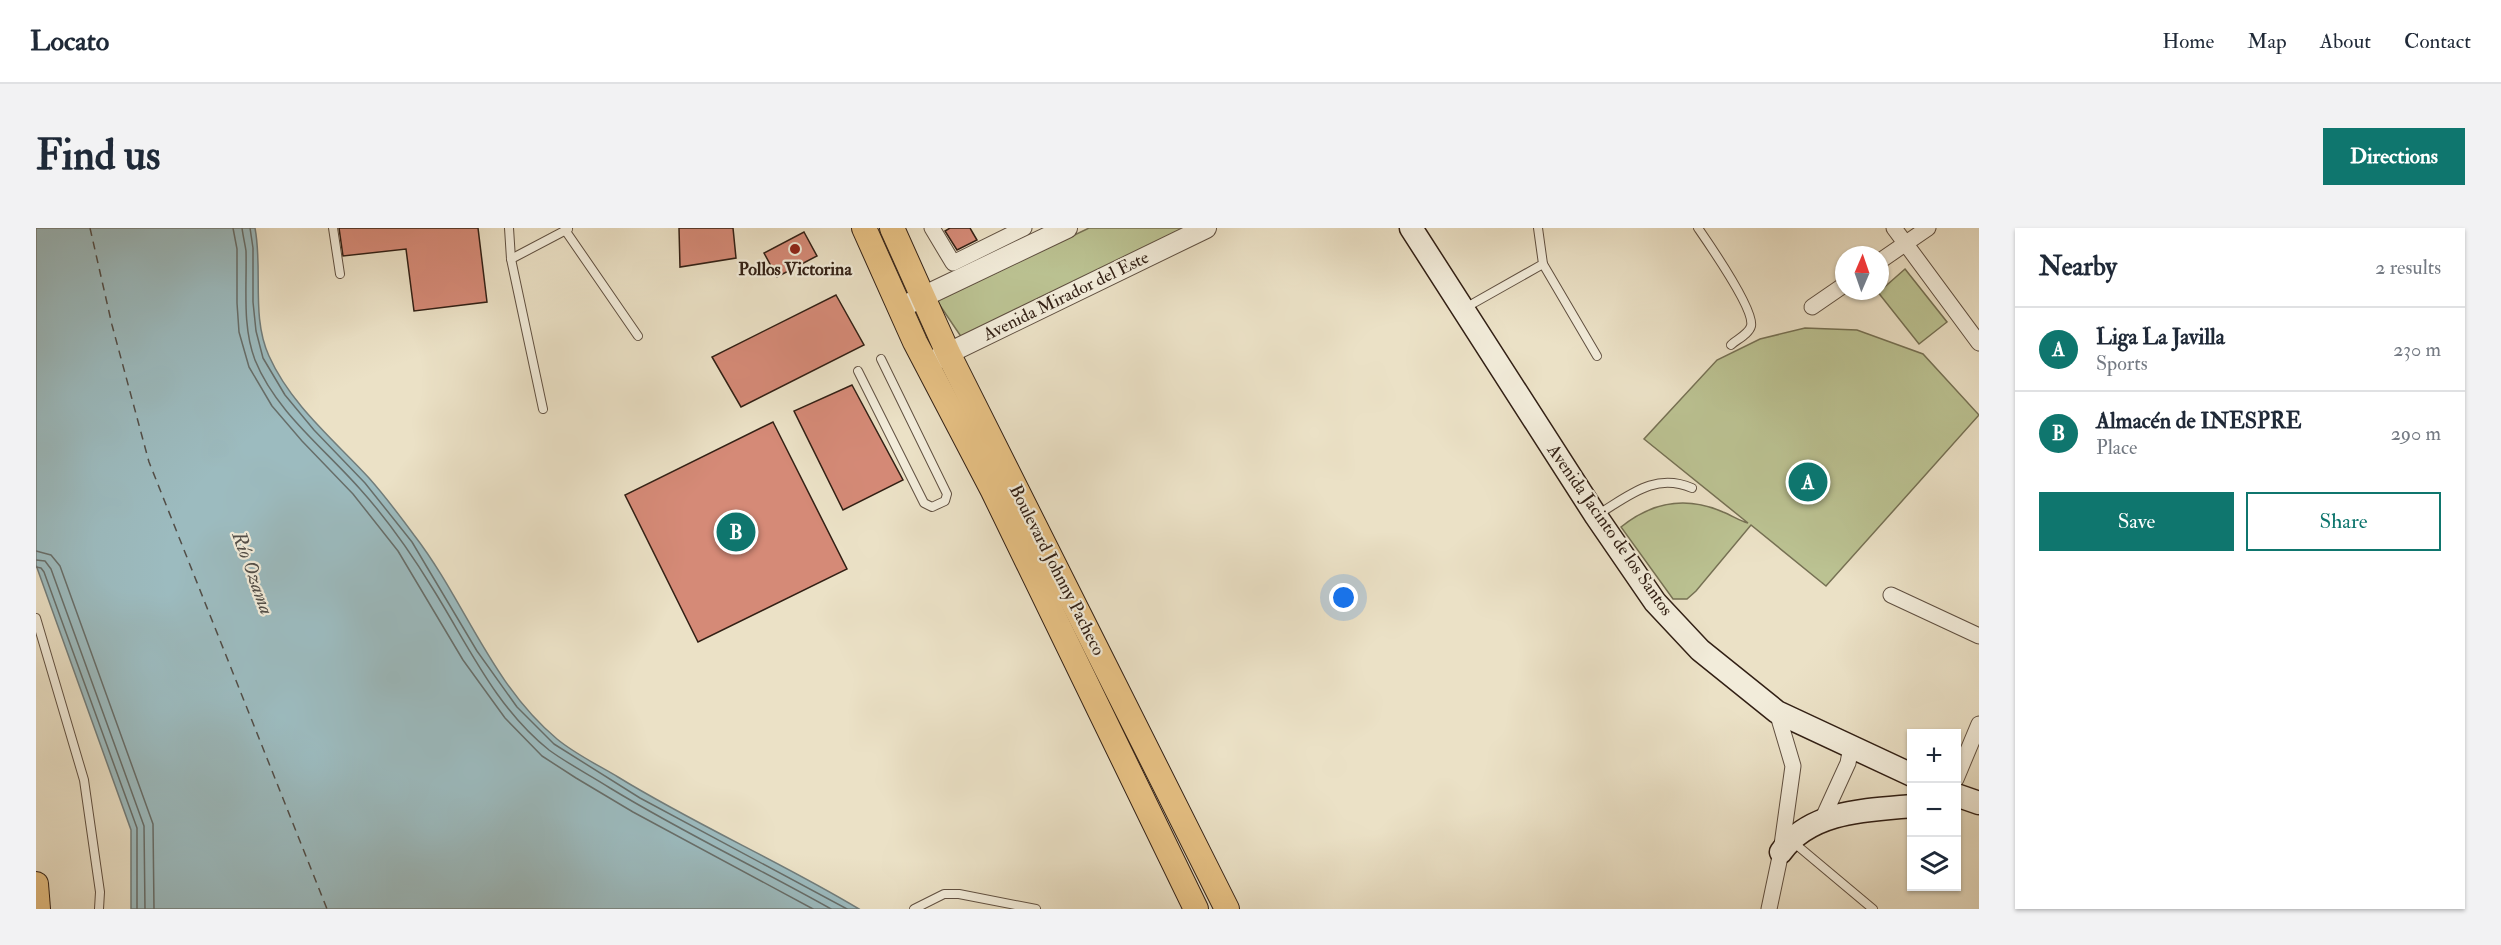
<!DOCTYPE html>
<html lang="en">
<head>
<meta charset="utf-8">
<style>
  :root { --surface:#fff; --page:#f2f2f3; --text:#1f2937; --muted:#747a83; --line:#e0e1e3; --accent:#0f766e }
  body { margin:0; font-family:"IM FELL Double Pica",serif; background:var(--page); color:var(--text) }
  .controls { position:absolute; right:18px; bottom:18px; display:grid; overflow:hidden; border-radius:0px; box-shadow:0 2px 4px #0004 }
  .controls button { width:54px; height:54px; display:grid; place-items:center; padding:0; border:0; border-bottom:2px solid var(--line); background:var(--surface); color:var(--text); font:30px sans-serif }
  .compass { position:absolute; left:1799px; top:18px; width:54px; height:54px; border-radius:50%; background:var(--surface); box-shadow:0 2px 4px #0004; rotate:2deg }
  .you { position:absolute; left:1308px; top:370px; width:21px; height:21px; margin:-15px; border:4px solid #fff; border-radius:50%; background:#1a73e8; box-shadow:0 0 0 9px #1a73e833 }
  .badge { display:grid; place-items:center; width:39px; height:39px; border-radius:50%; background:var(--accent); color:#fff; font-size:20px; font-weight:700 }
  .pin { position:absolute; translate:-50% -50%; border:3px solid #fff; box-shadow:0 2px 6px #0006 }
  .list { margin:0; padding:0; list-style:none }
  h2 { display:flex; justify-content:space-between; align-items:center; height:78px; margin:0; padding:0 24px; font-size:26px }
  h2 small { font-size:20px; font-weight:400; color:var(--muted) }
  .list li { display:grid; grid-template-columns:39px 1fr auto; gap:18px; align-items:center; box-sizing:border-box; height:84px; padding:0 24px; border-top:2px solid var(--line) }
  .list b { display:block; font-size:22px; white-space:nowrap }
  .list p { margin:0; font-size:20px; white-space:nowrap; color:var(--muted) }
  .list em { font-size:20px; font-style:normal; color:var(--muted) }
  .actions { display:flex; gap:12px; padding:18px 24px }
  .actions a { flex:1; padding:14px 0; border:2px solid var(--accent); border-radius:0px; text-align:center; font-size:21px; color:var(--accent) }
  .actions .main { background:var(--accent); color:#fff }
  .icon { flex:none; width:33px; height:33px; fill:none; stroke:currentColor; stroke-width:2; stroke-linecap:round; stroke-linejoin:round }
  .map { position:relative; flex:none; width:1943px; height:681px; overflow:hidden; border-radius:0px }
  header { display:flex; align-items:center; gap:36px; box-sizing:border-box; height:84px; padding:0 30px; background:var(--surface); border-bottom:2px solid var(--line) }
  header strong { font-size:28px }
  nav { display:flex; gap:33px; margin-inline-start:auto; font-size:21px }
  .intro { display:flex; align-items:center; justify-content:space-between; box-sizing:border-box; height:144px; padding:0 36px }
  h1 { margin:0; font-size:42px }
  .button { padding:15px 27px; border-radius:0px; background:var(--accent); color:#fff; font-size:21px; font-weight:700 }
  main { display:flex; gap:36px; padding:0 36px }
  aside { flex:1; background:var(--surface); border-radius:0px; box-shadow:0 2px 4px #0004 }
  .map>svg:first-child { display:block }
  .green { fill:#bbc292; stroke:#767154; stroke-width:1.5 }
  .water { fill:#9cbbbf; stroke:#727d7b; stroke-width:1.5 }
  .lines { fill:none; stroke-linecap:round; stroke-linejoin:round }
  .shore { stroke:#676e6a; stroke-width:1.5 }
  .ferry { stroke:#524e48; stroke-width:1.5; stroke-dasharray:8 6; stroke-linecap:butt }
  .building { fill:#d58a77; stroke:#322015; stroke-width:1.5 }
  .service-casing { stroke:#605041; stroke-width:10 }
  .minor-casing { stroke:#605041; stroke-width:17 }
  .tertiary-casing { stroke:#605041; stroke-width:22 }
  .secondary-casing { stroke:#322015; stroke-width:25 }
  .primary-casing { stroke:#322015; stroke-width:26 }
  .service { stroke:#f2ecda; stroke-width:8 }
  .minor { stroke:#f2ecda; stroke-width:15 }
  .tertiary { stroke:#f2ecda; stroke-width:20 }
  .secondary { stroke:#f2ecda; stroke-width:22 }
  .primary { stroke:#e6c083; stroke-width:24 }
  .poi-dot { fill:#8f2418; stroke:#f2ecda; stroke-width:2 }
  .labels { text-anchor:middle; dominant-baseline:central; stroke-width:4.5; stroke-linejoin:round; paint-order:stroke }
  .poi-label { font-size:18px; font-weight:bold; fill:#322015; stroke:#f2ecda }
  .street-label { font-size:18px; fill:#322015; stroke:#f2ecda }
  .water-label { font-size:20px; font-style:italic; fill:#524e48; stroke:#f2ecda }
</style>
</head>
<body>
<header>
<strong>Locato</strong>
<nav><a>Home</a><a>Map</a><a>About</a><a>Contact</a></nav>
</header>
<div class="intro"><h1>Find us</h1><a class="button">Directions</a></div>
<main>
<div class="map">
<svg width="1943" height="681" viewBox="0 0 1943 681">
  <rect width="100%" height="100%" fill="#ebe1c6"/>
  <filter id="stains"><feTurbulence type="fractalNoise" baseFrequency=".00333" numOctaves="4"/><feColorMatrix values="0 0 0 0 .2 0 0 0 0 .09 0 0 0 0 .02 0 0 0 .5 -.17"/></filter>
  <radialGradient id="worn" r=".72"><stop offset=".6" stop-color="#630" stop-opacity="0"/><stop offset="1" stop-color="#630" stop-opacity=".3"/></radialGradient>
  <g class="green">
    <polygon points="1053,0 1164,0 926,110 901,73"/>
    <polygon points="1869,41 1911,94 1883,116 1841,63 1844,63"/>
    <path d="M1769 100 1821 102 1887 126 1943 187 1790 358 1715 297 1660 363 1651 371H1637L1585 299C1616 274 1650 268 1687 284 1695 287 1704 293 1712 295L1608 211 1681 132 1724 111Z"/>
  </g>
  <path class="water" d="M0 0H219C227 41 215 89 233 128 255 177 298 212 333 250 349 268 364 288 378 307 429 373 455 456 521 511 539 526 562 537 582 549 660 597 745 634 823 681H95V602L0 337Z"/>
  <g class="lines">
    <g class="shore">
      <polyline points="197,0 201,21 201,75 203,104 213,139 236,178 266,213 317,266 362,323 427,432 469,490 506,528 540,550 597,584 777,681"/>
      <path d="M206 0C207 8 209 16 210 23 211 59 206 98 219 132 240 184 288 220 324 261 352 292 375 325 397 361 432 417 460 480 513 522 532 536 554 547 574 560 646 604 722 640 795 681"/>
      <polyline points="214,0 217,20 217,74 220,103 227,130 249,167 278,202 329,255 376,314 441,423 481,479 518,516 604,570 811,681"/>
      <polyline points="0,323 15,327 24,338 117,596 118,681"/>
      <polyline points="0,332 9,333 15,341 108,598 109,681"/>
      <polyline points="0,339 5,340 8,344 101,600 101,681"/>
    </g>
    <polyline class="ferry" points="54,0 76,97 113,234 291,681"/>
  </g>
  <g class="building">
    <polygon points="303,0 442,0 451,74 378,83 370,21 307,28"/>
    <polygon points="643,0 697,0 700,30 644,39"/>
    <polygon points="914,0 934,0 941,12 921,22 909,3"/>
    <polygon points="768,4 781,28 741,49 728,25"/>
    <polygon points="800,67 828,117 705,179 676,129"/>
    <polygon points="816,157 867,252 807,282 758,183"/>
    <polygon points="737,194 811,341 662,414 589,267"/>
  </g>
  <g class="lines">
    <defs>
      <g id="service">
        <polyline points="297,0 304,46"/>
        <polyline points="473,0 475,31 507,181"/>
        <path d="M1662 0C1673 16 1719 82 1715 98 1713 106 1700 112 1695 117"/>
        <polyline points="529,2 602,108"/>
        <polyline points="475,31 532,1"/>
        <polyline points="1507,36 1561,128"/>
        <polyline points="1429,80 1507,36 1502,0"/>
        <polyline points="822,143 888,275 896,279 909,273 911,266 845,131"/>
        <path d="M1561 287C1593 268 1618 244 1656 260"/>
        <polyline points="0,390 48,552 64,664 63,681"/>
        <polyline points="1757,614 1837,681"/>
        <polyline points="878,681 908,666 923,666 1000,681"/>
      </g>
      <g id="minor">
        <polyline points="896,0 917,35 988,0"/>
        <polyline points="1858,0 1943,115"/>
        <polyline points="1844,33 1892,0"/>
        <polyline points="1776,79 1808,57"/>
        <polyline points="1855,367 1943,408"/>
        <polyline points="1920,551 1943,496"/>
        <polyline points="1785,594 1812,535 1815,519"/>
        <polyline points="1733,681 1745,624 1757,538 1741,484"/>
      </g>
      <g id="tertiary">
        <polyline points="874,75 1031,0"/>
        <polyline points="890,136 1170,0"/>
      </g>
      <g id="secondary">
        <polyline points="1375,0 1560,288 1619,374 1664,422 1741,484 1876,547"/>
        <polyline points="1920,567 1943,575"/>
        <path d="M1745 624C1774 583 1830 582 1876 578"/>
      </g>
      <g id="primary">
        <polyline points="828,0 879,114 957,263 1160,681"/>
        <polyline points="856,0 912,125 1191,681"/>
        <polyline points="0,656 2,681"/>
      </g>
    </defs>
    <use href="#service" class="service-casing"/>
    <use href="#minor" class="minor-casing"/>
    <use href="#tertiary" class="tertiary-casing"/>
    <use href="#secondary" class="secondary-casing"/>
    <use href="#primary" class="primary-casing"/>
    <use href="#service" class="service"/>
    <use href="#minor" class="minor"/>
    <use href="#tertiary" class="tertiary"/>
    <use href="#secondary" class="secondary"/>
    <use href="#primary" class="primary"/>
  </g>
  <circle class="poi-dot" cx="759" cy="21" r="6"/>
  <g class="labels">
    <g class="poi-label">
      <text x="759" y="41">Pollos Victorina</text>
    </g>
    <g class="street-label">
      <text transform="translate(1030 68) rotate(-26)">Avenida Mirador del Este</text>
      <text transform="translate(1574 302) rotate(55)">Avenida Jacinto de los Santos</text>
      <text transform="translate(1021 342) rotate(63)">Boulevard Johnny Pacheco</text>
    </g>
    <g class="water-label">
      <text transform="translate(217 345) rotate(70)">Río Ozama</text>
    </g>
  </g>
  <rect width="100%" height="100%" filter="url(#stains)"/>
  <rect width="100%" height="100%" fill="url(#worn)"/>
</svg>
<div class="controls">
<button>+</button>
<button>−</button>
<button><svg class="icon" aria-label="layers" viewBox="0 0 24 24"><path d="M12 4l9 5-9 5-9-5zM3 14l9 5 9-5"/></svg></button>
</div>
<svg class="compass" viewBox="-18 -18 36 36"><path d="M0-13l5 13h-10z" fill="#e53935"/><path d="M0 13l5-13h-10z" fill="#747a83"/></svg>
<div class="you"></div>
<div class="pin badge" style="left:1772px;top:254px">A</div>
<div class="pin badge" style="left:700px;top:304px">B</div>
</div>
<aside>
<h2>Nearby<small>2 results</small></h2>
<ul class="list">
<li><span class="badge">A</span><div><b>Liga La Javilla</b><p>Sports</p></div><em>230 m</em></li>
<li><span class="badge">B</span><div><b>Almacén de INESPRE</b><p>Place</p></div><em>290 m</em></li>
</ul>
<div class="actions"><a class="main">Save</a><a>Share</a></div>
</aside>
</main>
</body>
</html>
